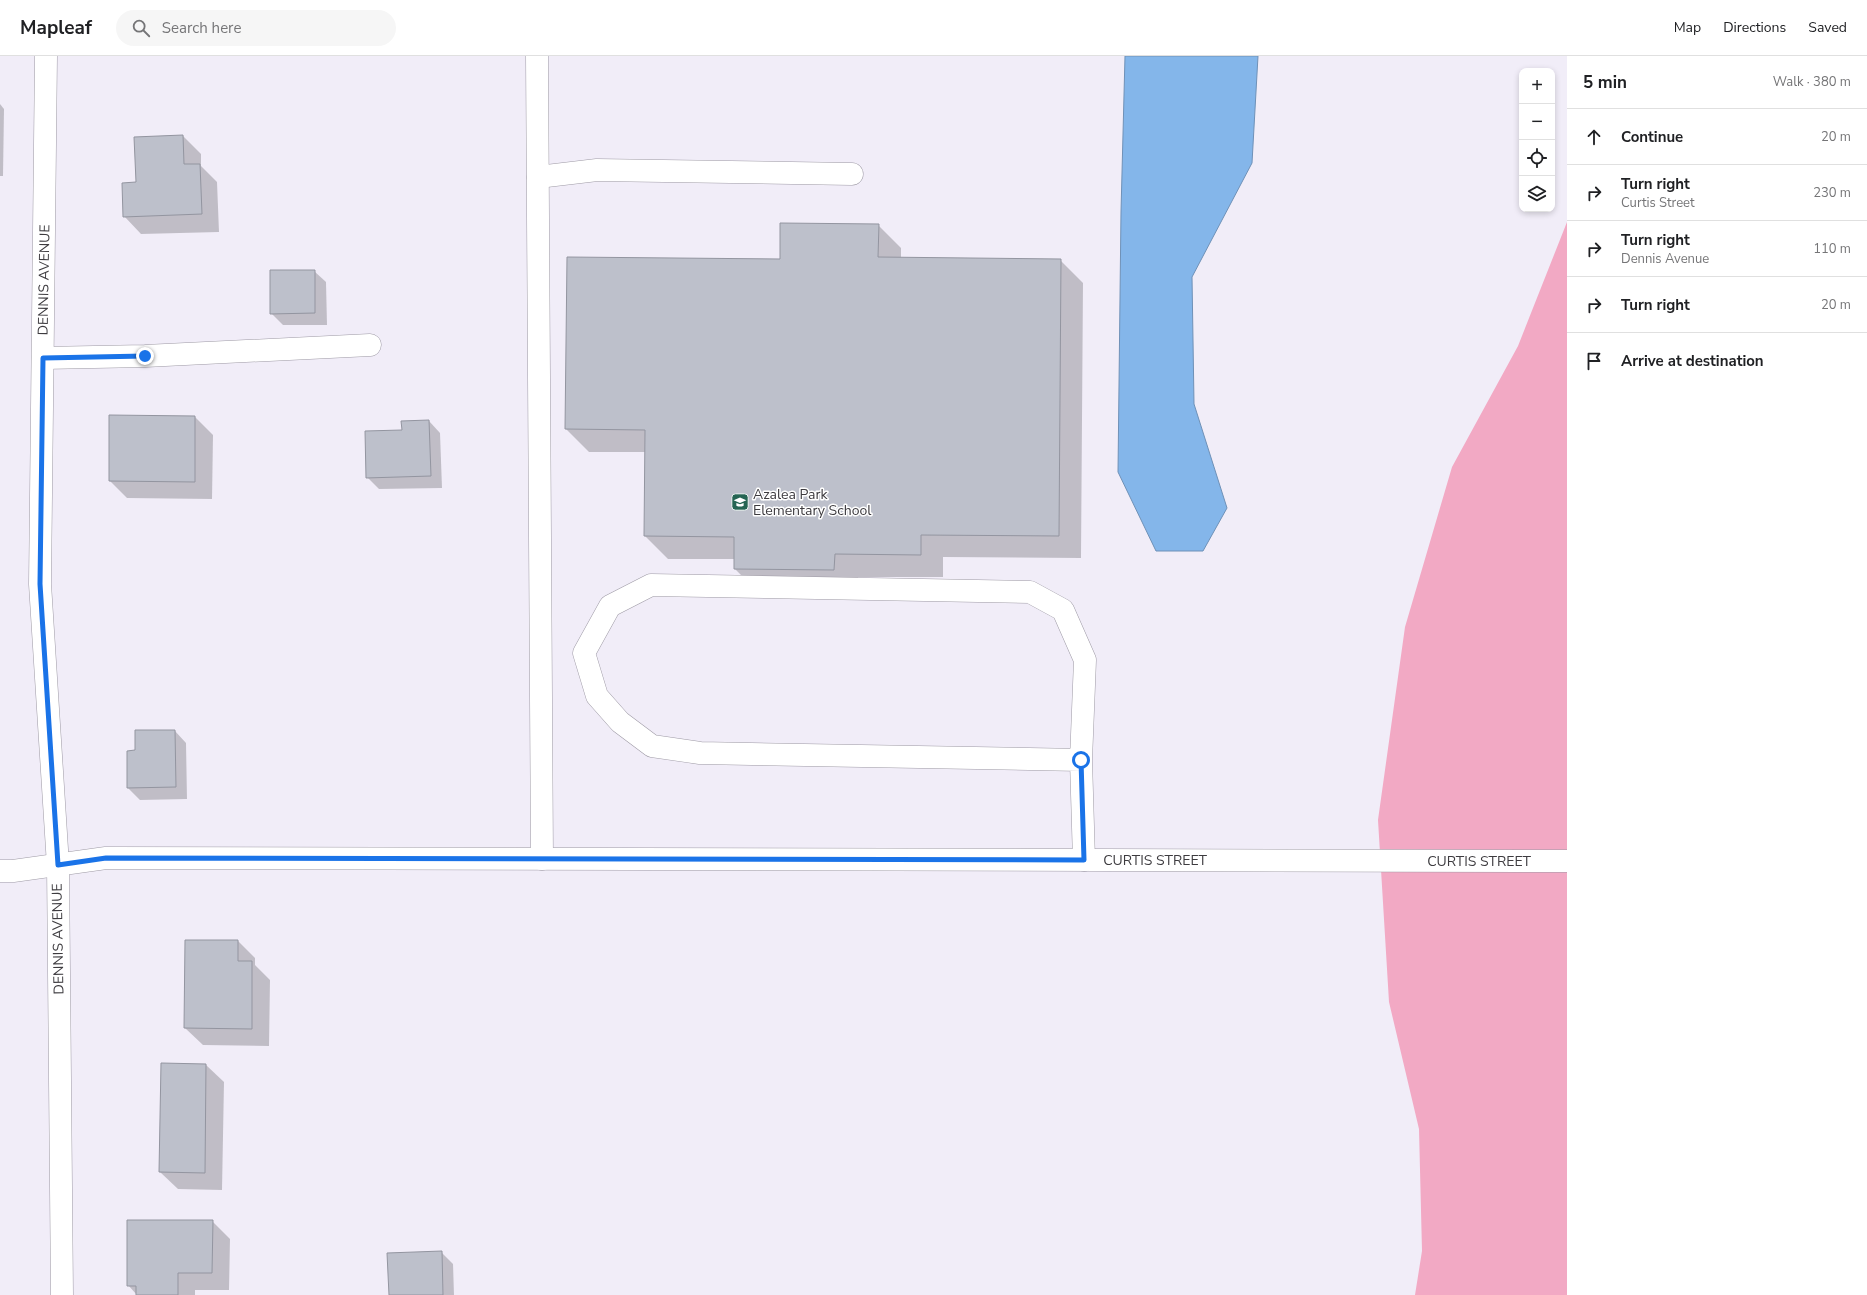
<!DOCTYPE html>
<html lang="en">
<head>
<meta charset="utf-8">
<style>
  :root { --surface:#fff; --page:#f6f6f6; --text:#202124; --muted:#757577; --line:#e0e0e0 }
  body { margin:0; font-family:"Nunito Sans",sans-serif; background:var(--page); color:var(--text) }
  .controls { position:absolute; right:12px; top:12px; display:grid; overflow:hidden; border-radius:8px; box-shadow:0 2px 6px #0003 }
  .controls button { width:36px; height:36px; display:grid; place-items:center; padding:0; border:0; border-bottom:1px solid var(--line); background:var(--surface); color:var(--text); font:20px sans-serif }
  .stop { position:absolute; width:12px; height:12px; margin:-9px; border:3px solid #1a73e8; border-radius:50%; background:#fff }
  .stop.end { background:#1a73e8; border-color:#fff; box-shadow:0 1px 4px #0008 }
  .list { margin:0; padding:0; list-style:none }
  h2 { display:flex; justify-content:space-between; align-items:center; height:52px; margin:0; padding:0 16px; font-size:17px }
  h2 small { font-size:13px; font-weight:400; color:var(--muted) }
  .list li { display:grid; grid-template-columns:26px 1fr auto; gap:12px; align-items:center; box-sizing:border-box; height:56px; padding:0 16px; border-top:1px solid var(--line) }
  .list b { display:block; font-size:15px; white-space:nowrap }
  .list p { margin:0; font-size:13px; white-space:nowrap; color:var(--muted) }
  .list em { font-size:13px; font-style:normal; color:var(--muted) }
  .icon { flex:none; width:22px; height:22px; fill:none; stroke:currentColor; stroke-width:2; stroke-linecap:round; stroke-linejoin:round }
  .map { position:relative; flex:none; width:1567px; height:1239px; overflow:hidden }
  header { display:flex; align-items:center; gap:24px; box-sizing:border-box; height:56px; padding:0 20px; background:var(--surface); border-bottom:1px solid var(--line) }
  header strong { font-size:19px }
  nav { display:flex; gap:22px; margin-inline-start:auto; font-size:14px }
  .search { width:280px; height:36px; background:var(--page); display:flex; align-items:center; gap:10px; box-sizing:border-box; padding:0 14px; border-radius:22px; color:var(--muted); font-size:15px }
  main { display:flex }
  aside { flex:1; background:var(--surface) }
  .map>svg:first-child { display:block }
  .green { fill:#f2a9c4 }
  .water { fill:#84b6ea; stroke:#6f91b7 }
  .shadow { fill:#0003 }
  .building { fill:#bdc0cb; stroke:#9395a0 }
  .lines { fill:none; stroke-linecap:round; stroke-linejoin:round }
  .minor-casing { stroke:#9e9aa5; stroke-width:23 }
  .minor { stroke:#fff; stroke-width:22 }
  .route { stroke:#1a73e8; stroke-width:5 }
  .labels { text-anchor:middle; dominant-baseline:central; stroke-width:3; stroke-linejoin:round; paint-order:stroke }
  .street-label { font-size:14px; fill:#3d3b3f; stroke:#fff }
  .poi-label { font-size:14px; fill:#3d3b3f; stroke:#fff; text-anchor:start }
</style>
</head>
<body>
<header>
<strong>Mapleaf</strong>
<div class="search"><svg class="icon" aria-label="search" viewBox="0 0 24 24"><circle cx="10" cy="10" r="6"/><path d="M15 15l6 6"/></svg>Search here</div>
<nav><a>Map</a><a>Directions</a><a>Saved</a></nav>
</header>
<main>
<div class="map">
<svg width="1567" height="1239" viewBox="0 0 1567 1239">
  <rect width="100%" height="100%" fill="#f1edf8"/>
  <polygon class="green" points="1567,166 1567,1239 1415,1239 1422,1195 1419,1073 1389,946 1378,764 1405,571 1452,411 1518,290"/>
  <polygon class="water" points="1125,0 1258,0 1252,107 1192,221 1194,348 1227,452 1203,495 1156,495 1118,416 1121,156"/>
  <g class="shadow">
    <polygon points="0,48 4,53 3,120 0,120"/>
    <polygon points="183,80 201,98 201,110 217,126 219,176 141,178 124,160"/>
    <polygon points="878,169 901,192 901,202 1060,204 1083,227 1081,502 943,501 943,521 858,521 857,536 758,536 735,513 735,503 668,503 645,480 645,396 589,396 566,373 568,202 781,204"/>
    <polygon points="314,215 326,226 327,269 283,269 271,257"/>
    <polygon points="195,361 213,379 212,443 127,442 110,425"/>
    <polygon points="429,365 440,377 442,432 379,433 367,421 403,375"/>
    <polygon points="175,675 186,687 187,743 140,744 128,732 128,696 136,695"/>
    <polygon points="238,885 255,902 255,909 270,924 269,990 203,989 185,972"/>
    <polygon points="206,1009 224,1026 222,1134 178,1133 160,1116"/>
    <polygon points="212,1165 230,1183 229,1234 195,1234 195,1239 137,1239 128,1229"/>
    <polygon points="441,1196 453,1208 454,1239 390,1239"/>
  </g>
  <g class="building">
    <polygon points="183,79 184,108 200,108 202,158 123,161 122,127 136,126 134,81"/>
    <polygon points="780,167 879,168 878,201 1061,203 1059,480 921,479 921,499 835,498 834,514 734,513 734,481 644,480 645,374 565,373 567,201 780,203"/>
    <polygon points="270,214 315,214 315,257 270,258"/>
    <polygon points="109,359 195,360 195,426 109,425"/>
    <polygon points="429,364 431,420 366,422 365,375 402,374 401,365"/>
    <polygon points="135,674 175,674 176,731 127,732 127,695 135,694"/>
    <polygon points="185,884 238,884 238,905 252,905 252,973 184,972"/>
    <polygon points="161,1007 206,1008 205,1117 159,1116"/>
    <polygon points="127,1164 213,1164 212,1217 178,1217 178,1239 136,1239 136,1230 127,1230"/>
    <polygon points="442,1195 443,1239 389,1239 387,1197"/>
  </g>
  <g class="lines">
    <defs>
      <g id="minor">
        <polyline points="46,0 40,528 58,809 62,1239"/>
        <polyline points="537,0 542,803"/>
        <polyline points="538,121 597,114 852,118"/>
        <polyline points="43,302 145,300 370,289"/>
        <polyline points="1081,704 700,697 652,690 620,666 597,640 584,597 610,550 651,529 1030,536 1063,554 1085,604 1081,704 1084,804"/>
        <polyline points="0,815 13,815 106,802 1567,805"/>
      </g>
    </defs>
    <use href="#minor" class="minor-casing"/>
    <use href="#minor" class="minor"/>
  </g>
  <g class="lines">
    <polyline class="route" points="145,300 43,302 40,528 58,809 106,802 1084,804 1081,704"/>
  </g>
  <defs>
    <symbol id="school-square" viewBox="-11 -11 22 22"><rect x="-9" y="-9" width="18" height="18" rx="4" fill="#256553" stroke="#fff"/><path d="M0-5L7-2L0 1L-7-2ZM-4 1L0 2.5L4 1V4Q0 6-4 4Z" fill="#fff"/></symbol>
  </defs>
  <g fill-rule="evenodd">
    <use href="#school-square" x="730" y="436" width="20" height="20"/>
  </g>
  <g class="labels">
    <g class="street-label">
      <text transform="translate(44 224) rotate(-89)">DENNIS AVENUE</text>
      <text x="1155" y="804">CURTIS STREET</text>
      <text x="1479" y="805">CURTIS STREET</text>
      <text transform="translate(58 883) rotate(-91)">DENNIS AVENUE</text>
    </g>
    <g class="poi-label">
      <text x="753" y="438">Azalea Park<tspan x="753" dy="16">Elementary School</tspan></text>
    </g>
  </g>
</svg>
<div class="controls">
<button>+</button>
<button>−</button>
<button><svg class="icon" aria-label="locate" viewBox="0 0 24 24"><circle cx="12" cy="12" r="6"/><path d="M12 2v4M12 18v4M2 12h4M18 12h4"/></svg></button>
<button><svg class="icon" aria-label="layers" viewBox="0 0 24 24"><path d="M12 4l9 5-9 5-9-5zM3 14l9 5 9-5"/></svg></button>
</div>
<div class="stop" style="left:1081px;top:704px"></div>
<div class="stop end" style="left:145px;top:300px"></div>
</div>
<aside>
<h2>5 min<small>Walk · 380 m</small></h2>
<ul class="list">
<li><svg class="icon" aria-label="ahead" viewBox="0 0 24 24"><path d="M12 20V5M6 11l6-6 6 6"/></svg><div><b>Continue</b></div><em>20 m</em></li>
<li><svg class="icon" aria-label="right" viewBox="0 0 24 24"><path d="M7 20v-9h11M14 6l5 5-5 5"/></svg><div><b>Turn right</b><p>Curtis Street</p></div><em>230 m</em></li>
<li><svg class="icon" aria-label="right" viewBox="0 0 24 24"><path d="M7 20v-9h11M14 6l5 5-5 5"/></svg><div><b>Turn right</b><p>Dennis Avenue</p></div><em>110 m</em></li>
<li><svg class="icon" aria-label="right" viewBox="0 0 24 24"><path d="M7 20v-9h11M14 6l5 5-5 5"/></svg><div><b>Turn right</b></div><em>20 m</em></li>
<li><svg class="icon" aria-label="arrive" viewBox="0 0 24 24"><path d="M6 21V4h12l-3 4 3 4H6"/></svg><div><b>Arrive at destination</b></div></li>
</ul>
</aside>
</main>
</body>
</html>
